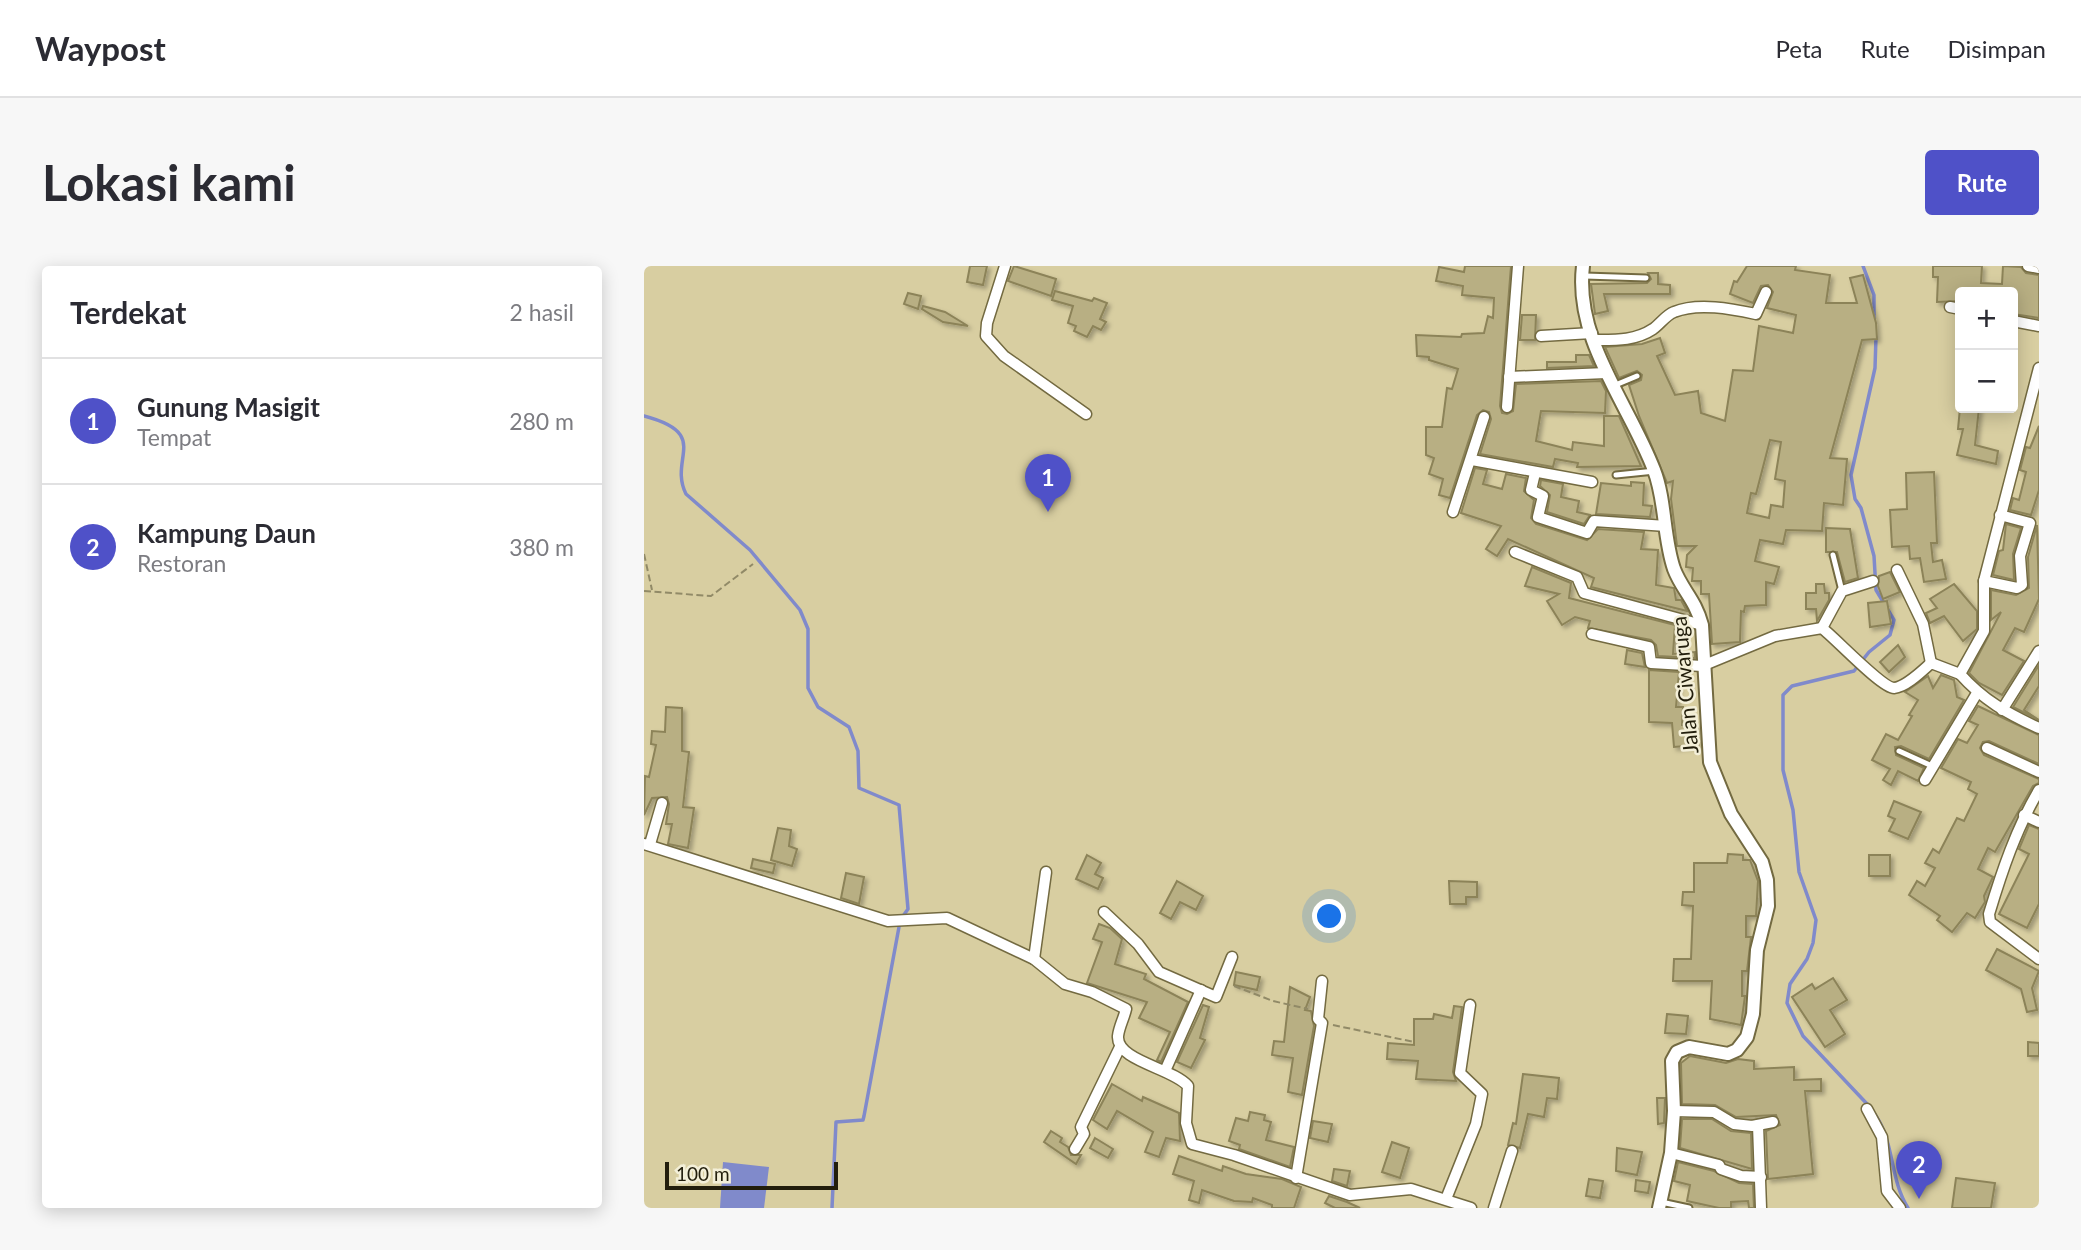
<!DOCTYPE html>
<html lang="id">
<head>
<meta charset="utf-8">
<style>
  :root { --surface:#fff; --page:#f7f7f7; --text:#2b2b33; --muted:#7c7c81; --line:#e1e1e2; --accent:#4f51c8 }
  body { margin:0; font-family:Lato,sans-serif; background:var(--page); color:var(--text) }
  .controls { position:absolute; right:21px; top:21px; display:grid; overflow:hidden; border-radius:7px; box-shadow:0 4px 18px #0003 }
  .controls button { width:63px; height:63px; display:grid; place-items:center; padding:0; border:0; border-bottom:2px solid var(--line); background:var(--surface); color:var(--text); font:35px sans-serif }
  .scale { position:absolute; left:21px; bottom:18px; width:173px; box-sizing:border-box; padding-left:7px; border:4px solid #221e0c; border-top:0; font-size:19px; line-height:24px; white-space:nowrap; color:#221e0c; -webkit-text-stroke:5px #f3efd8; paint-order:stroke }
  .you { position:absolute; left:686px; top:651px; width:24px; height:24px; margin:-18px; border:5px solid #fff; border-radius:50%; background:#1a73e8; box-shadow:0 0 0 10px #1a73e833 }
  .badge { display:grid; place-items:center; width:46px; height:46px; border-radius:50%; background:var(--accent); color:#fff; font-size:23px; font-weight:700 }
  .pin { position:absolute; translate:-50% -58px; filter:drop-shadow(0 2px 4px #0008) }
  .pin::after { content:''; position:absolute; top:37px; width:24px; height:21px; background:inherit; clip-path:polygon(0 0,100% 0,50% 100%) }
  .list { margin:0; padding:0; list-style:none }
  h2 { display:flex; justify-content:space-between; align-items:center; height:91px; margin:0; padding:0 28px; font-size:30px }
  h2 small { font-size:23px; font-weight:400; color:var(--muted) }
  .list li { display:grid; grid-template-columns:46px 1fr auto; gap:21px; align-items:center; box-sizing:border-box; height:126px; padding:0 28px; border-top:2px solid var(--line) }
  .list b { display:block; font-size:26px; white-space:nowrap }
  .list p { margin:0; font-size:23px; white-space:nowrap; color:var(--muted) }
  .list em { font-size:23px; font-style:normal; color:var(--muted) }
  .map { position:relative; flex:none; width:1395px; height:942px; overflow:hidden; border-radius:7px }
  header { display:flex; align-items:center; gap:42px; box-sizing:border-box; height:98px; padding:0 35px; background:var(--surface); border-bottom:2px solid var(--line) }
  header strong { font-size:33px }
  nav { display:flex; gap:38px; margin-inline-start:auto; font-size:24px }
  .intro { display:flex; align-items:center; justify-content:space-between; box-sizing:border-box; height:168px; padding:0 42px }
  h1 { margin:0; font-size:49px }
  .button { padding:18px 32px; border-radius:7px; background:var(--accent); color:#fff; font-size:24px; font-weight:700 }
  main { display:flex; gap:42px; padding:0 42px }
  aside { flex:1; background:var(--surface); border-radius:7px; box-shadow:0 4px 18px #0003 }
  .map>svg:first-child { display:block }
  .water { fill:#808acb }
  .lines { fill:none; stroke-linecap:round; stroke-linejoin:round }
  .stream { stroke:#808acb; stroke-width:3.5 }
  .building { fill:#b8af83; stroke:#8c8359; stroke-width:2; fill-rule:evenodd; filter:url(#shadow) }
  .service-casing { stroke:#736a41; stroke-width:9 }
  .minor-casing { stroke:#736a41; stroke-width:13 }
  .tertiary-casing { stroke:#736a41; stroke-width:16 }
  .path { stroke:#918a67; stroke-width:2; stroke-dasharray:7 3.5; stroke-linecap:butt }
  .service { stroke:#fff; stroke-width:5 }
  .minor { stroke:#fff; stroke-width:10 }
  .tertiary { stroke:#fff; stroke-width:12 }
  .labels { text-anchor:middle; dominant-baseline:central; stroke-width:5; stroke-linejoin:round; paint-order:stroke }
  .street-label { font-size:21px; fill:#221e0c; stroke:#f3efd8 }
</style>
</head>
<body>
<header>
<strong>Waypost</strong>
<nav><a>Peta</a><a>Rute</a><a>Disimpan</a></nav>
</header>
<div class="intro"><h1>Lokasi kami</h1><a class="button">Rute</a></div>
<main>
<aside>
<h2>Terdekat<small>2 hasil</small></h2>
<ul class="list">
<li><span class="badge">1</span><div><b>Gunung Masigit</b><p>Tempat</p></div><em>280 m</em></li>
<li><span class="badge">2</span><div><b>Kampung Daun</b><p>Restoran</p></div><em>380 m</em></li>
</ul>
</aside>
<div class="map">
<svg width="1395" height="942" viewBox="0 0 1395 942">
  <defs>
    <filter id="shadow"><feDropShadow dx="3" dy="3" stdDeviation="2" flood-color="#0004"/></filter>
  </defs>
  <rect width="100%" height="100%" fill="#d8cea1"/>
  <polygon class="water" points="79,896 125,901 120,942 76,942"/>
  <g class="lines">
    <g class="stream">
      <polyline points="1219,0 1230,29 1230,54"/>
      <path d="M0 150C68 168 24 192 42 228L106 284 156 344 164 363V422L174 441 205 461 214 485 215 522 255 539 264 643 257 653"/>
      <polyline points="1225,840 1159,770 1143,737 1146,718 1163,693 1169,677 1172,654 1155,606 1149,544 1139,504 1139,429 1148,420 1210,405 1225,386 1246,369 1250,354 1232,324 1230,290 1217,242 1211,233 1207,209 1231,102 1232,71"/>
      <path d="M1230 847C1251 875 1245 912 1264 942"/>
      <polyline points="188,942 192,856 219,854 220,850 255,661"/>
    </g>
  </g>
  <g class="building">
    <polygon points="326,0 343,0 339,19 323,16"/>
    <polygon points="370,0 412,13 407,30 364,15"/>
    <polygon points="821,0 867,0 856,140 858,147 863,148 869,145 872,118 957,115 962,125 961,147 897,145 892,175 928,184 929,176 960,180 960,150 975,150 997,200 933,201 934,197 911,193 909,201 836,188 847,153 845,146 839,144 833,149 806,232 795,229 799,213 785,208 790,192 782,189 782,161 798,161 803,122 808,123 814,103 785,94 785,91 773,90 772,69 817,71 818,68 840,67 844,50 849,52 850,32 818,29 819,20 792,15 795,1 820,6"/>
    <path d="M1103 0H1152L1151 4 1186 9 1182 37H1213L1206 12 1219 9 1232 57 1233 73 1218 74 1186 192 1203 193 1199 239 1180 237 1178 265 1142 264 1139 278 1116 274 1111 295 1135 301 1130 318 1122 316V339L1101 340 1100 346 1097 345 1096 376 1068 378 1065 328H1057V315H1048L1049 302 1042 301 1043 289 1052 280H1033L1027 233 1029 215 1023 217 995 150 985 119 997 114 998 109 993 105 975 112 961 81 998 78 1016 72 1021 87 1013 90 1031 129 1054 125 1057 147 1081 155 1089 104 1109 105 1115 60 1149 67 1152 49 1123 42 1129 26 1124 19 1117 20 1109 37 1086 28 1090 15 1093 16ZM1126 174 1137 176 1131 213 1141 215 1139 241 1127 239 1125 252 1103 247 1107 227 1112 228Z"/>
    <polygon points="1289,0 1338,0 1337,17 1358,18 1359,0 1377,1 1382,7 1395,9 1395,52 1369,48 1369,26 1316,26 1316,35 1293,36 1294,11 1289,11"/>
    <polygon points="1004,7 1014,7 1014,18 1026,19 1026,28 960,28 964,45 951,48 947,18 1003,17 1007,13"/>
    <polygon points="411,25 448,35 450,32 463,37 456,53 462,56 457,64 449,60 443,71 430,65 432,60 424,57 429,40 408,34"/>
    <polygon points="264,27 277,30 274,43 260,38"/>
    <polygon points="279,40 301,46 324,60 299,56 278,43"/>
    <polygon points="878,49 892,49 891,74 876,74"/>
    <polygon points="932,89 945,89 950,100 903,102 903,96 932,96"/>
    <polygon points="1316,142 1335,142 1331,179 1354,185 1352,198 1313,189 1319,163 1314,163"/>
    <polygon points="1395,160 1395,224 1387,249 1366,244 1369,232 1375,234 1382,206 1376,204 1382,181 1386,182"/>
    <polygon points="831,202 843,204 839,218 858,223 862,208 882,212 880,225 890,234 887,252 892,258 943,274 954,263 1000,266 997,283 1014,284 1012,319 1030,322 1032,334 1037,334 1043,345 947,321 950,312 864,273 853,290 842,283 857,260 817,247"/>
    <polygon points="1290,206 1293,277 1287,277 1289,296 1298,294 1302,313 1280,316 1276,292 1266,293 1265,280 1248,281 1246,244 1263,243 1262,207"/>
    <polygon points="897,214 919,218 917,231 935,235 933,246 946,249 940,258 903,246 906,229 896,220"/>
    <polygon points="987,216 1000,217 999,239 1008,240 1006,251 952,248 957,217 987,220"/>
    <polygon points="1362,258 1377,262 1369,288 1370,314 1349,309 1355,285 1359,284"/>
    <polygon points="1393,259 1395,333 1380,366 1371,362 1359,384 1380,395 1358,429 1335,417 1325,407 1357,346 1347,354 1347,324 1372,329 1385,322 1384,291"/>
    <polygon points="1182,262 1206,263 1214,312 1201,316 1193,286 1182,286"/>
    <polygon points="888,301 927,317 925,332 1031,359 1029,388 1051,386 1051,392 1014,390 1012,379 1007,374 944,362 946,355 931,351 918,359 903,335 915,328 881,320"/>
    <polygon points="1246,306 1256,326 1239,333 1234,320 1235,310"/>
    <polygon points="1172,318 1180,318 1181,327 1185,327 1185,334 1173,355 1172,343 1162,343 1162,327 1172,327"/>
    <polygon points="1310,318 1333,345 1333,363 1319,375 1300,350 1286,357 1282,347 1293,342 1286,333"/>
    <polygon points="1243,335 1247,358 1226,361 1224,337"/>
    <polygon points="1254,379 1261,391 1245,406 1236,396"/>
    <polygon points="983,384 998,387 1001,401 981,398"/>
    <polygon points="1395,399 1395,420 1380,444 1395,454 1369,441"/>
    <polygon points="1005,404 1035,406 1032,441 1039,441 1038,459 1052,458 1052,479 1030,481 1028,457 1005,456"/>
    <polygon points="1297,409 1310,414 1313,431 1320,434 1285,493 1257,480 1251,481 1252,489 1280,502 1274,515 1254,505 1247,519 1239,514 1246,503 1228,494 1242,468 1254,474 1268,450 1265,449 1274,434 1261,426 1284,410 1289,422"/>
    <polygon points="1334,440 1395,469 1395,498 1345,475 1339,476 1336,482 1340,489 1395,513 1395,517 1389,520 1351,586 1344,582 1334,603 1349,611 1340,630 1341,636 1331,652 1323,647 1308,666 1293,654 1296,650 1265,629 1273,615 1281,620 1291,602 1281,597 1289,583 1295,587 1313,552 1320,555 1333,528 1324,523 1327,516 1297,502 1314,473 1323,477 1334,459 1325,455"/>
    <polygon points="22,441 38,442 38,485 45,486 39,541 50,542 44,582 24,578 28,558 22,558 25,538 23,531 8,532 0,549 1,510 5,511 12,479 7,478 8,465 21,466"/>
    <polygon points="1250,535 1277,546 1264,573 1245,565 1251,553 1244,550"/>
    <polygon points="1385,559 1395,563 1395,638 1383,662 1355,648 1385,588 1375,583"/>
    <polygon points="134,562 147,564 145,580 153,583 148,600 127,594"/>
    <polygon points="1084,588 1099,589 1099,594 1106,594 1114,615 1112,650 1102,650 1102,671 1107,671 1103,705 1098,705 1098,730 1101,730 1097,759 1066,753 1068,715 1029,715 1030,693 1047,693 1049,640 1038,639 1039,626 1050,626 1050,597 1083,597"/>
    <polygon points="443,589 457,597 451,608 459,612 454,623 432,613"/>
    <rect x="1225" y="589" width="21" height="21"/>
    <polygon points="109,593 131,598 129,607 107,602"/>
    <polygon points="202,607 220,611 215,638 197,632"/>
    <polygon points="533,615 559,630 552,644 536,636 527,653 516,647"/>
    <polygon points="805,615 833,616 833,631 822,631 822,638 806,638"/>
    <polygon points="455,658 466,662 478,673 471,698 502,708 500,713 544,736 517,796 513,794 526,766 495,752 503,736 443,717 458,676 449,673"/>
    <polygon points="1353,683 1395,705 1388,722 1393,744 1383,746 1377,723 1342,704"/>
    <polygon points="592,706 616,711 613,724 590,719"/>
    <polygon points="1189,712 1203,734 1186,744 1201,768 1181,781 1148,731 1168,718 1171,723"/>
    <polygon points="646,721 666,731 661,744 667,745 670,760 658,829 644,826 649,792 628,789 630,775 640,776"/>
    <polygon points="559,739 565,741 556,772 561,774 547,802 533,796"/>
    <polygon points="810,740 818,741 809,806 812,815 772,813 774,795 743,793 744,777 770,779 770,753 789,753 790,748 808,752"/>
    <polygon points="1023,748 1044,750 1042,768 1021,767"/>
    <polygon points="1384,776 1395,777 1395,790 1384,790"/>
    <polygon points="1046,790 1082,797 1094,793 1110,795 1110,803 1150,801 1150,814 1177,813 1177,825 1161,825 1169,908 1124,913 1122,865 1136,859 1132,849 1092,851 1071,839 1038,838 1037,797"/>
    <polygon points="879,808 915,812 913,833 903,832 900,851 884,848 876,882 864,879 869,857 872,858"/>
    <polygon points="468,818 498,835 499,831 535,847 536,875 522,872 515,891 501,886 509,866 473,845 463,863 449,854"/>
    <polygon points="1013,832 1021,832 1020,857 1014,858"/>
    <polygon points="606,846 621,849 620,854 627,856 622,874 650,881 646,901 595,883 596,879 585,875 592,852 604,855"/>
    <polygon points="1038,853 1068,853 1087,865 1107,867 1108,903 1036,882"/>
    <polygon points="669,855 688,858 684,876 666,872"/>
    <polygon points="407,865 418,872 416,876 424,881 427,889 437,889 432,898 400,876"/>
    <polygon points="451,872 469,883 464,892 446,882"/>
    <polygon points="748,876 765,882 756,912 738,906"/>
    <polygon points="973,882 998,886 993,909 972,905"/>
    <polygon points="535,890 578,905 579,900 602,908 638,913 657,921 650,942 628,942 628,939 609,932 608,936 590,935 558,924 555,937 545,934 550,915 529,908"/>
    <polygon points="1034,896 1070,905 1095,917 1109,918 1110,942 1105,942 1104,935 1087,936 1087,942 1075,942 1043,935 1046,919 1030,915"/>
    <polygon points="690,903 706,905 703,920 688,915"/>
    <polygon points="1312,912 1351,917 1347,942 1308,942"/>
    <polygon points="945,913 959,915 956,932 942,930"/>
    <polygon points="992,914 1006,916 1004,927 991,925"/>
    <polygon points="685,930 703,936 716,942 691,942 681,937"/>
  </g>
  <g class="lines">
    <defs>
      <g id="service">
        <polyline points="941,10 1002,12"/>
        <polyline points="969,120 993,110"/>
        <polyline points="972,209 1011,205"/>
        <polyline points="1189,289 1198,325"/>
        <polyline points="1255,485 1288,500"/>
        <polyline points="1017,936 1045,942"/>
      </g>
      <g id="minor">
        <polyline points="361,0 343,57 342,70 360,90 442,148"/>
        <polyline points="1384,0 1395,2"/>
        <polyline points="1306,41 1316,43"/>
        <polyline points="1369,55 1395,60"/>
        <polyline points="897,70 948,67"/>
        <path d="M950 74C971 74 991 75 1009 63 1016 58 1022 49 1030 46 1054 36 1088 43 1112 48L1122 26"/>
        <path d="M1395 102 1340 315V365L1316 408C1339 434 1364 448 1395 462"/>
        <polyline points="865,111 962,107"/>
        <polyline points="863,141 874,0"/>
        <polyline points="828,194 948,216"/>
        <polyline points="891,207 887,224 899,230 894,251 943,267 950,255 1022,260"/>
        <polyline points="809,246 840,151"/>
        <polyline points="871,286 933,311 940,327 1058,359"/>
        <polyline points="1253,304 1279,358 1287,397"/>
        <polyline points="1340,315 1373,322 1378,319 1376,290 1386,257 1356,249"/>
        <polyline points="1178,362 1198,325 1229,315"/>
        <path d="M948 368 1005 381 1007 397 1058 400 1131 370 1178 362C1191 372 1238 422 1250 422 1262 421 1278 405 1287 397L1316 408"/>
        <polyline points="1358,444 1395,385"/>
        <polyline points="1343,482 1395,506"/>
        <polyline points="1281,514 1333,427"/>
        <path d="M1395 524C1372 563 1358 605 1345 648L1346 656 1395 693"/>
        <polyline points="1380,549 1395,556"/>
        <path d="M0 578 244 655 303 652 390 693 421 718 448 726 482 743C480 752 475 761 474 770 472 795 529 802 544 820L542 857 548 878 590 889 706 929 767 923 827 942"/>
        <polyline points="6,578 18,537"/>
        <polyline points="460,646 494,678 515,706 572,731 588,691"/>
        <polyline points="390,693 402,606"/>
        <polyline points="521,805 557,724"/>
        <polyline points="1223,843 1238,871 1243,925 1256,942"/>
        <polyline points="1030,845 1070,846 1090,858 1108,860 1129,856"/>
        <polyline points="1114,859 1117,942"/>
        <polyline points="431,883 440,868 437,861 476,781"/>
        <polyline points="1027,887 1075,899 1077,903 1097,910 1117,911"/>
        <polyline points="652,912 678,757 674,753 678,715"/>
        <polyline points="802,933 832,858 838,828 816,807 826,739"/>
        <polyline points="850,942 868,885"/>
      </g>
      <path id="tertiary" d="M939 0C930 74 985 138 1010 204 1022 235 1019 271 1030 303 1038 324 1051 333 1058 359L1066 496 1087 548 1118 596 1123 614 1124 640 1113 684 1109 748 1103 771 1093 784 1084 788 1045 781 1033 786 1028 795 1030 845 1027 887 1015 942"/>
    </defs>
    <use href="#service" class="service-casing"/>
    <use href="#minor" class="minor-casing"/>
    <use href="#tertiary" class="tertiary-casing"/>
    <g class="path">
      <polyline points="0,288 8,324"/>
      <polyline points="0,325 67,330 109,298"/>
      <polyline points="590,720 629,735 664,743"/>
      <polyline points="689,759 770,776"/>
    </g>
    <use href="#service" class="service"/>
    <use href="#minor" class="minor"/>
    <use href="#tertiary" class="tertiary"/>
  </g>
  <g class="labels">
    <g class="street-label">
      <text transform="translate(1040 419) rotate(-95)">Jalan Ciwaruga</text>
    </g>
  </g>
</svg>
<div class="controls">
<button>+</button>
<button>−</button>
</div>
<div class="scale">100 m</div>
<div class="you"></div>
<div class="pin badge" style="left:404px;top:246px">1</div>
<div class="pin badge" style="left:1275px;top:933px">2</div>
</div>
</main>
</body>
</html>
